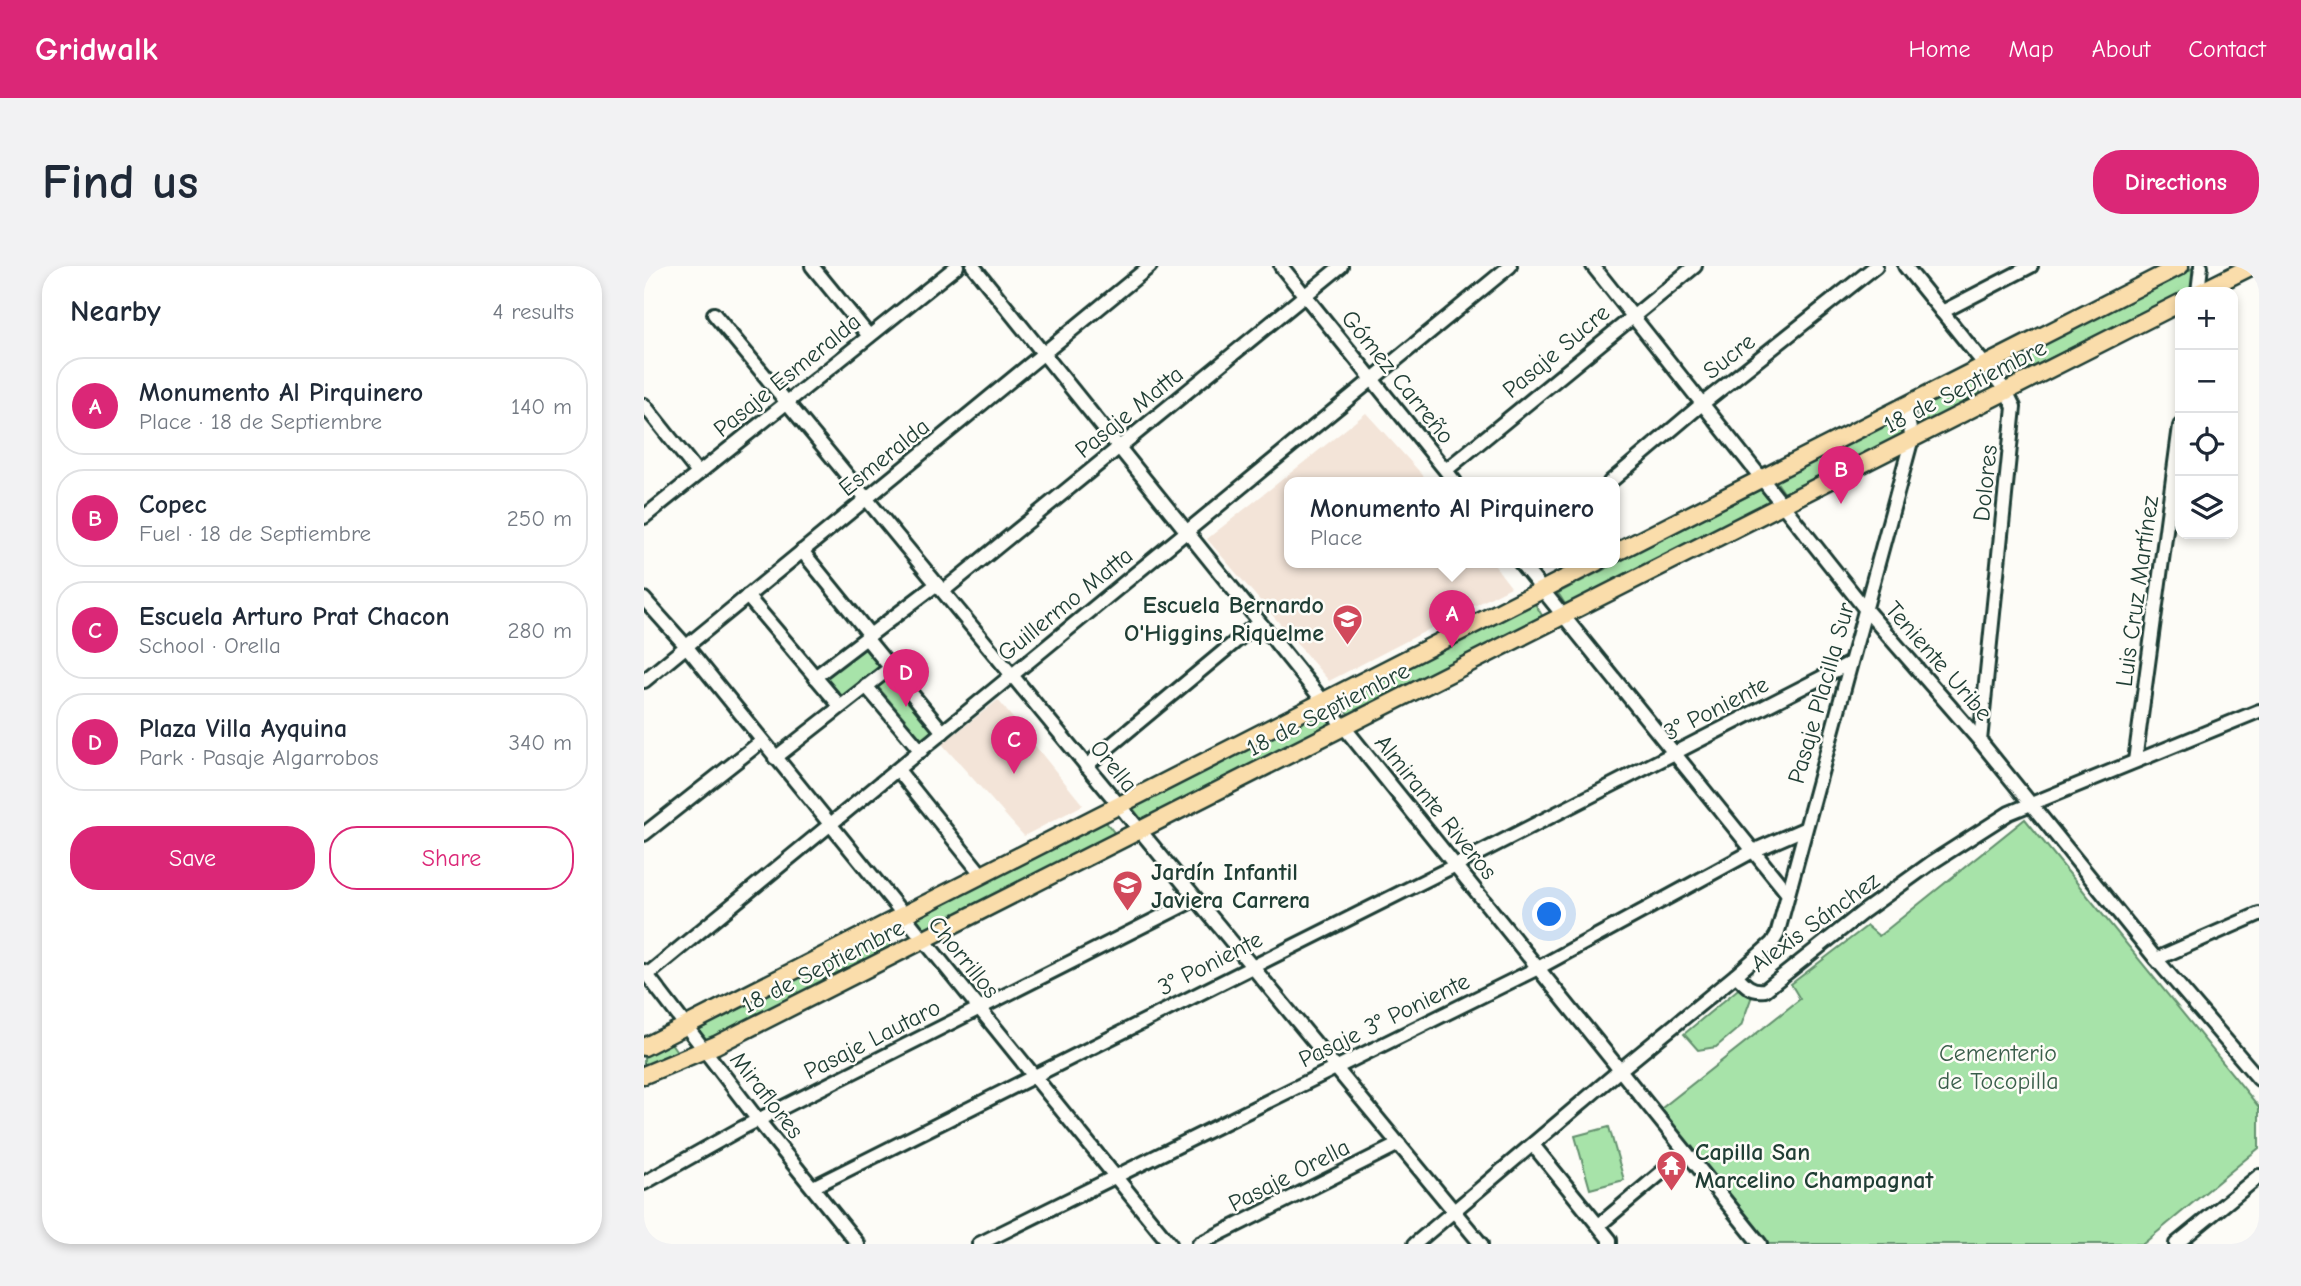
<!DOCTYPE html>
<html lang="en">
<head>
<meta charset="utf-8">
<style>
  :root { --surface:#fff; --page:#f2f2f3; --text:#1f2937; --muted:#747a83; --line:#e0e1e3; --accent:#db2777 }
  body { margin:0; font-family:"Comic Neue",sans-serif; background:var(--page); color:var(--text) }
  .controls { position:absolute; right:21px; top:21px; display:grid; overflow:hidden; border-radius:14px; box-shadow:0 4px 10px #0003 }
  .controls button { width:63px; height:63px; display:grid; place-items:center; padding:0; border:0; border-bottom:2px solid var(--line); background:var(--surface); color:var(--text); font:35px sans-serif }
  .you { position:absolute; left:906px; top:649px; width:24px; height:24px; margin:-18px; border:5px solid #fff; border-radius:50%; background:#1a73e8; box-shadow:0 0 0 10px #1a73e833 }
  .badge { display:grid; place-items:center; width:46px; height:46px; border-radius:50%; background:var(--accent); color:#fff; font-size:23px; font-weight:700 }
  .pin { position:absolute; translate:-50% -58px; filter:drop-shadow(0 2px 4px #0008) }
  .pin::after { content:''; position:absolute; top:37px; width:24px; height:21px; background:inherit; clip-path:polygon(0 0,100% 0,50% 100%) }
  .popup { position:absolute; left:640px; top:211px; width:336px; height:91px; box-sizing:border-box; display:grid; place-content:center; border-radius:14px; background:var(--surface); filter:drop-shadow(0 2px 5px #0005); font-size:23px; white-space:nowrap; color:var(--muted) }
  .popup b { font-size:26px; color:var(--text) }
  .popup::after { content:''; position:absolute; left:50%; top:100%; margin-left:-14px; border:14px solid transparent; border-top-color:var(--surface) }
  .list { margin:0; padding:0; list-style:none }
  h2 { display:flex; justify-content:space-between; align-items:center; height:91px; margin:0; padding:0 28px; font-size:30px }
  h2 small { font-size:23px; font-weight:400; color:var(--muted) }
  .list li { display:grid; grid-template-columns:46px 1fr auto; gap:21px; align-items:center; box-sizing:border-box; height:98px; margin:0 14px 14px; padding:0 14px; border:2px solid var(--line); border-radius:28px }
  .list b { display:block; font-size:26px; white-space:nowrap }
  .list p { margin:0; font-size:23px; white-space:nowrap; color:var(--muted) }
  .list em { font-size:23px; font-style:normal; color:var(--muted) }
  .actions { display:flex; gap:14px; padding:21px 28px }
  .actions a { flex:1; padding:16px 0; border:2px solid var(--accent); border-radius:28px; text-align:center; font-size:24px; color:var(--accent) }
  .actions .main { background:var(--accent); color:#fff }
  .icon { flex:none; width:38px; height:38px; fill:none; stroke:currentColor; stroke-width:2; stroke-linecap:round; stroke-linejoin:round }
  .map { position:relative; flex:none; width:1615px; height:978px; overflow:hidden; border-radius:28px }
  header { display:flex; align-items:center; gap:42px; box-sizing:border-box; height:98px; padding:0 35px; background:var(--accent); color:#fff }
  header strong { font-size:33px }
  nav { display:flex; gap:38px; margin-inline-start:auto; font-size:24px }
  .intro { display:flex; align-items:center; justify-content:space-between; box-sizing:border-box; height:168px; padding:0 42px }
  h1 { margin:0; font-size:49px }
  .button { padding:18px 32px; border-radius:28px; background:var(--accent); color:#fff; font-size:24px; font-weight:700 }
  main { display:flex; gap:42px; padding:0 42px }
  aside { flex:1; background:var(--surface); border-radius:28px; box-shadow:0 4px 10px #0003 }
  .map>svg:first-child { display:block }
  .built { fill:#f3e4d8 }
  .green { fill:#a7e3a9; stroke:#63906e; stroke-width:2 }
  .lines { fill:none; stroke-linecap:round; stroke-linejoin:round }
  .minor-casing { stroke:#1f3d34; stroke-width:18 }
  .major-casing { stroke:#1f3d34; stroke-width:21 }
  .minor { stroke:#fdfcf7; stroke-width:12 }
  .major { stroke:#faddab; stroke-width:16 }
  .labels { text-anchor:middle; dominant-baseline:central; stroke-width:5; stroke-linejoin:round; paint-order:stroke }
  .street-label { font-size:24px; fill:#1f3d34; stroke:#fdfcf7 }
  .poi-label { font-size:24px; font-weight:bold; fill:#1f3d34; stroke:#fdfcf7; text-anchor:start }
  .park-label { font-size:24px; fill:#3a5e4b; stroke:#fdfcf7 }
</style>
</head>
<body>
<header>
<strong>Gridwalk</strong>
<nav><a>Home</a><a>Map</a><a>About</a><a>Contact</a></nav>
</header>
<div class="intro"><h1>Find us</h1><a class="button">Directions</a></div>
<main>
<aside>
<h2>Nearby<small>4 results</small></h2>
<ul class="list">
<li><span class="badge">A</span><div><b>Monumento Al Pirquinero</b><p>Place · 18 de Septiembre</p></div><em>140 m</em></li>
<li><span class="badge">B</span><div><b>Copec</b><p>Fuel · 18 de Septiembre</p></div><em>250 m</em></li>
<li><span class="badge">C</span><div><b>Escuela Arturo Prat Chacon</b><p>School · Orella</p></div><em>280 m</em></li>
<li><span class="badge">D</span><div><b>Plaza Villa Ayquina</b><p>Park · Pasaje Algarrobos</p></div><em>340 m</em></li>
</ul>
<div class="actions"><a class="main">Save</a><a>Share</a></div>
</aside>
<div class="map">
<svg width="1615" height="978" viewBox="0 0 1615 978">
  <rect width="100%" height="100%" fill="#fdfcf7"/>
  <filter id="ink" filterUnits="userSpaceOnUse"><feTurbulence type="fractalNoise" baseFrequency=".0143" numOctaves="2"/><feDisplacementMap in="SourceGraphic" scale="14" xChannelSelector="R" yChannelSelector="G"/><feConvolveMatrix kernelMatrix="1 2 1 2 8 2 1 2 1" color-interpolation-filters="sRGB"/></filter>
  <g filter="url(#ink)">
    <g class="built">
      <polygon points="722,147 785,216 645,216 645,296 848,296 867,321 685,415 563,273"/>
      <polygon points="354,434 439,539 380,570 298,478"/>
    </g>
    <g class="green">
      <polygon points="1549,2 1549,23 1536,26 1536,29 1372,109 1363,97"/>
      <polygon points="1330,115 1338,130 1279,160 1272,144"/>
      <polygon points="1253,153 1260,169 1141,228 1132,215"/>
      <polygon points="1117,223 1127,235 923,341 914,327"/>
      <polygon points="890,336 899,351 707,451 694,436"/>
      <polygon points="224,380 240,401 197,434 181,412"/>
      <polygon points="247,410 291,460 279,475 234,421"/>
      <polygon points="683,443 694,457 498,554 488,541"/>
      <polygon points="1381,553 1615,841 1615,882 1499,978 1123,978 1013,846 1156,733 1147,718 1223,660 1235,670"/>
      <polygon points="461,555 472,569 282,664 272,651"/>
      <polygon points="240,668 251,682 62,776 54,764"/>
      <polygon points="1099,719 1109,727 1097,760 1072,781 1054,784 1040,768"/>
      <polygon points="25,774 36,790 0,805 0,787"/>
      <polygon points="965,861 980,914 946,923 931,870"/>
    </g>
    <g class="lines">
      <defs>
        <g id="minor">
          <polyline points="168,0 225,70"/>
          <polyline points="329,0 1116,978"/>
          <polyline points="637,0 811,216"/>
          <polyline points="949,0 1222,344 1336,475 1512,693 1615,813"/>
          <polyline points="1261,0 1362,125 1370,141 1336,475"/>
          <polyline points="1554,26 1557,0"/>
          <polyline points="1298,46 1387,0"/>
          <polyline points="70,48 837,978"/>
          <polyline points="0,139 54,207"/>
          <polyline points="802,204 1051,0"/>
          <polyline points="966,216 1058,138 1232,0"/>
          <polyline points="0,251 313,0"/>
          <polyline points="158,285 226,369"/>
          <polyline points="876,296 1144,628"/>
          <polyline points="299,325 697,0"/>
          <polyline points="103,330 196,440"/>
          <polyline points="0,333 42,380 526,978"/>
          <polyline points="222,372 299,466"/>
          <polyline points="171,411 293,318"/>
          <polyline points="0,415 506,0"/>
          <polyline points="222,420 277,485"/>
          <polyline points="131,492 246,402"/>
          <polyline points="1491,495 1536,160"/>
          <polyline points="442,500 615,356"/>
          <polyline points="254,504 338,609"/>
          <polyline points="0,568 118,475"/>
          <polyline points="1512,693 1615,648"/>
          <polyline points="0,705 114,854 214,978"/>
          <polyline points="3,709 866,0"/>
          <path d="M1092 709C1101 719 1107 726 1121 724L1219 646 1287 597 1365 547 1615 445"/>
          <polyline points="889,879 966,974 966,978"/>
          <polyline points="0,917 98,862 552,633"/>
          <polyline points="169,921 812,599 1206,397"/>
          <polyline points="955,959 1042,886"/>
          <polyline points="335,978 894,702 1109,585 1160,563"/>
          <polyline points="555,978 755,878"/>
          <polyline points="771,978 976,804 1092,709 1128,677 1133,669 1268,172 1261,140"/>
          <polyline points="1532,978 1615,910"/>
        </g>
        <g id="major">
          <polyline points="1556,26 1608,0"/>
          <polyline points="971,287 1536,0"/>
          <polyline points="0,781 953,296"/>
          <polyline points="0,809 72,779 1536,37"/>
        </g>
      </defs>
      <use href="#minor" class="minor-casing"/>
      <use href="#major" class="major-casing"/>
      <use href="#minor" class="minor"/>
      <use href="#major" class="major"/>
    </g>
  </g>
  <defs>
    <symbol id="school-pin" viewBox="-11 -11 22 30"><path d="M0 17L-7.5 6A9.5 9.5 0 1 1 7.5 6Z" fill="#d1495b" stroke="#fdfcf7"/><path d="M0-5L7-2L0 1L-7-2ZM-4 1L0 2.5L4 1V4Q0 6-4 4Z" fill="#fff"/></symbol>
    <symbol id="temple-pin" viewBox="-11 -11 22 30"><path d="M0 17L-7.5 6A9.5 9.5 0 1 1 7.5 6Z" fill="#d1495b" stroke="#fdfcf7"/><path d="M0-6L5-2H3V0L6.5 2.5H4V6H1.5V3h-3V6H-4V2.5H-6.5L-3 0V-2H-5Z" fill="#fff"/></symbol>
  </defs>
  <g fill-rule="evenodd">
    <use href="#school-pin" x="686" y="336" width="35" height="47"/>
    <use href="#school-pin" x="466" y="602" width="35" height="47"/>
    <use href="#temple-pin" x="1010" y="882" width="35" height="47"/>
  </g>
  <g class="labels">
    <g class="street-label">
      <text transform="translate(912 85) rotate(-40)">Pasaje Sucre</text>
      <text transform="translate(1085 90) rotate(-38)">Sucre</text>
      <text transform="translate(143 109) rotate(-39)">Pasaje Esmeralda</text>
      <text transform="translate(754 111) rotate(51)">Gómez Carreño</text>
      <text transform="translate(1321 120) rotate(-27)">18 de Septiembre</text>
      <text transform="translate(485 146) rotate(-39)">Pasaje Matta</text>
      <text transform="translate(240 191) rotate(-39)">Esmeralda</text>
      <text transform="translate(1341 217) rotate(-84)">Dolores</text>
      <text transform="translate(1493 325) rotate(-82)">Luis Cruz Martínez</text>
      <text transform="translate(421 338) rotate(-39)">Guillermo Matta</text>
      <text transform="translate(1295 395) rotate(49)">Teniente Uribe</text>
      <text transform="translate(1177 427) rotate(-74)">Pasaje Placilla Sur</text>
      <text transform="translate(1072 442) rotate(-27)">3° Poniente</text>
      <text transform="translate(684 443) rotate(-27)">18 de Septiembre</text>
      <text transform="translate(470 500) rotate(51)">Orella</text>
      <text transform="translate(792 541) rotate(51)">Almirante Riveros</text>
      <text transform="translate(1171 656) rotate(-36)">Alexis Sánchez</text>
      <text transform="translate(320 691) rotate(51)">Chorrillos</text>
      <text transform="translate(566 697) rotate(-27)">3° Poniente</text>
      <text transform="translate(179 700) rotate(-27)">18 de Septiembre</text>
      <text transform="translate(740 754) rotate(-26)">Pasaje 3° Poniente</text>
      <text transform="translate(228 773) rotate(-27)">Pasaje Lautaro</text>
      <text transform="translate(123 829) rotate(52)">Miraflores</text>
      <text transform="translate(645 909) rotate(-27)">Pasaje Orella</text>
    </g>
    <g class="poi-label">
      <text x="680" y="339" text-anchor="end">Escuela Bernardo<tspan x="680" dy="28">O'Higgins Riquelme</tspan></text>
      <text x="507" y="606">Jardín Infantil<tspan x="507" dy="28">Javiera Carrera</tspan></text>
      <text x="1051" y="886">Capilla San<tspan x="1051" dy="28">Marcelino Champagnat</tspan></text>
    </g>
    <g class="park-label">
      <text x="1354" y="787">Cementerio<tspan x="1354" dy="28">de Tocopilla</tspan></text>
    </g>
  </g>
</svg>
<div class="controls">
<button>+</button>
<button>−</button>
<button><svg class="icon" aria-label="locate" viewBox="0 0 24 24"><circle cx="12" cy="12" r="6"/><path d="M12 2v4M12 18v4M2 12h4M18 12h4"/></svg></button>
<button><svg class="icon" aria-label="layers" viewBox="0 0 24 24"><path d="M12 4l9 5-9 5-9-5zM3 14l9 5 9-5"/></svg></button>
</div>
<div class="you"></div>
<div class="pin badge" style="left:808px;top:382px">A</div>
<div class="popup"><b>Monumento Al Pirquinero</b>Place</div>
<div class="pin badge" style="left:1197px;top:238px">B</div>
<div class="pin badge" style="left:370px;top:508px">C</div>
<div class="pin badge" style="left:262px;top:441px">D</div>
</div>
</main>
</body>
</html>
